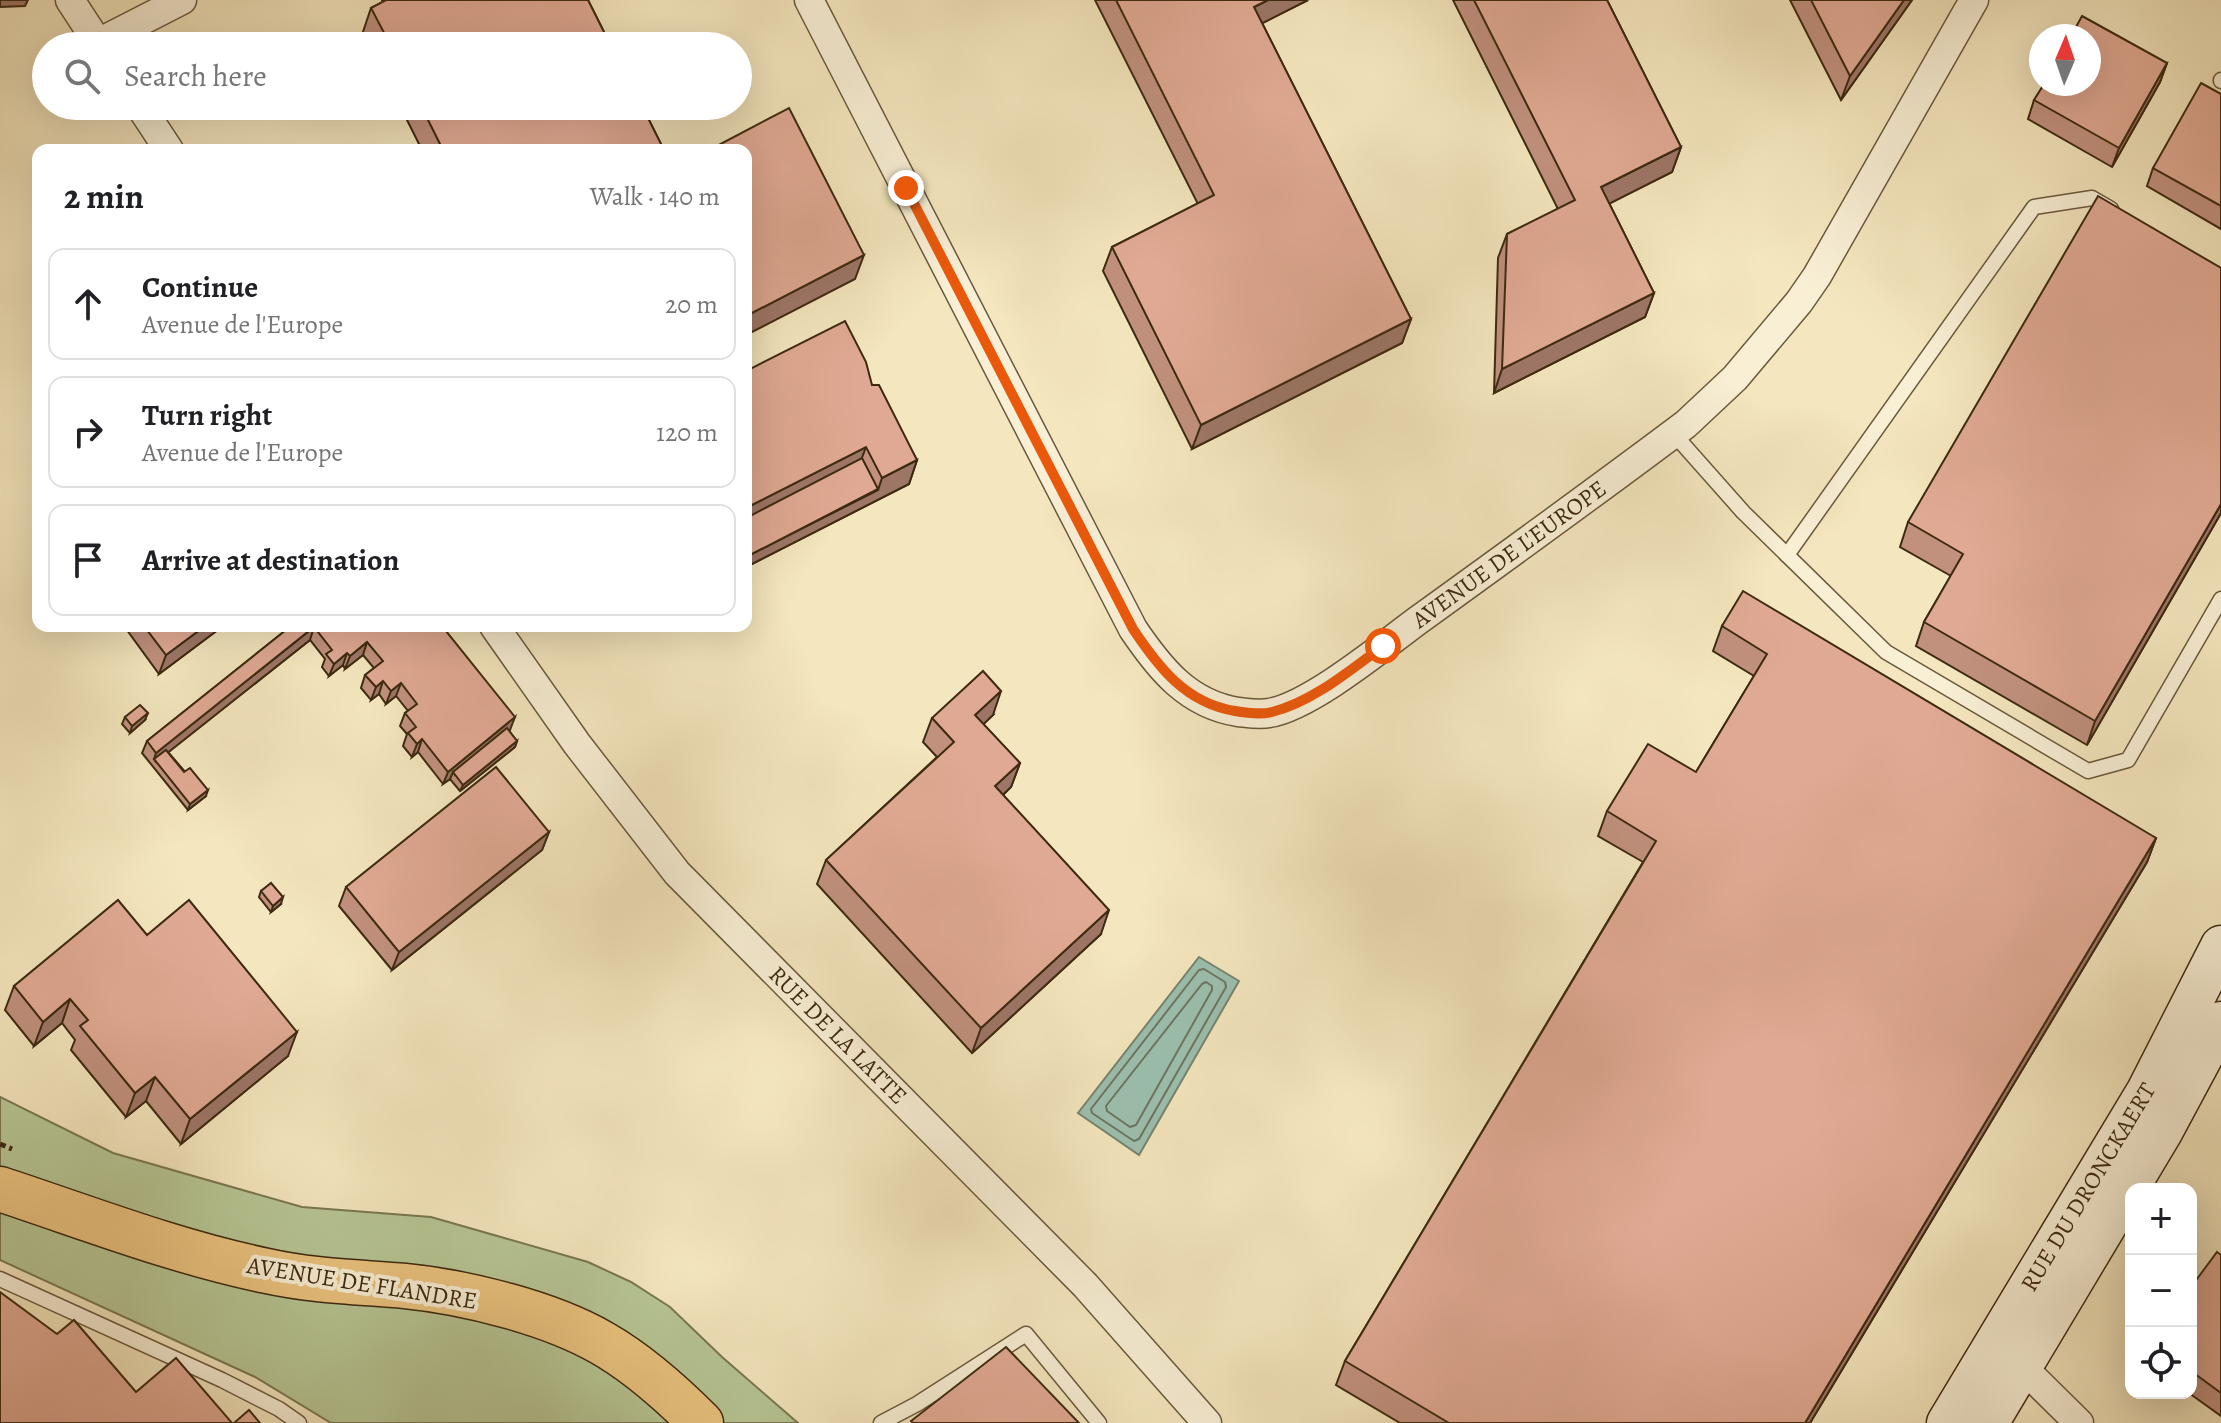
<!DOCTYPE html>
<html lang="en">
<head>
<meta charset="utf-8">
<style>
  :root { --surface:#fff; --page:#f2f2f2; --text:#202124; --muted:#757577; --line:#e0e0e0 }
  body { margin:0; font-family:Alegreya,serif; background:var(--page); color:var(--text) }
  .controls { position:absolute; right:24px; bottom:24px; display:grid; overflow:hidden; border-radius:16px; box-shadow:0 8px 32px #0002 }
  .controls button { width:72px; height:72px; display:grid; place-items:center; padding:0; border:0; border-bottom:2px solid var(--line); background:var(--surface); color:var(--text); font:40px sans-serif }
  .compass { position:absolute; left:2029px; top:24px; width:72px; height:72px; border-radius:50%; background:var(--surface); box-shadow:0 8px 32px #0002; rotate:2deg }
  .stop { position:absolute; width:24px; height:24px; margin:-18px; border:6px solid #ea580c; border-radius:50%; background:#fff }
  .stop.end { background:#ea580c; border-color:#fff; box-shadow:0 2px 8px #0008 }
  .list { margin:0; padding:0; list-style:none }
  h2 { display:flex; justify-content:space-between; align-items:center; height:104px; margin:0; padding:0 32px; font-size:34px }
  h2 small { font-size:26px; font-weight:400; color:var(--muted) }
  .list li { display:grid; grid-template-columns:52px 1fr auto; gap:24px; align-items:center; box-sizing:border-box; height:112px; margin:0 16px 16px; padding:0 16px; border:2px solid var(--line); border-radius:16px }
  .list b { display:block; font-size:30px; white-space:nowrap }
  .list p { margin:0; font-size:26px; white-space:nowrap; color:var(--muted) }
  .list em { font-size:26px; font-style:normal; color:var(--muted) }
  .icon { flex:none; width:44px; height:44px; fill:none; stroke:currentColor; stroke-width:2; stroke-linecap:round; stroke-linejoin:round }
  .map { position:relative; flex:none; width:2221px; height:1423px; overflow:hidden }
  .search { position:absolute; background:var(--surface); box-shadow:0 8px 32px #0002; left:32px; top:32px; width:720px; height:88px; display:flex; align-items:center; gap:20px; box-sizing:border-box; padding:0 28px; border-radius:44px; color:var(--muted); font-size:30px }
  .panel { position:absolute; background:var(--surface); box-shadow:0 8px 32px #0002; left:32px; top:144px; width:720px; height:488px; border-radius:16px }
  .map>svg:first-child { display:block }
  .green { fill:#b7c695; stroke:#7a7852; stroke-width:2 }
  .water { fill:#9cc0b0; stroke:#768470; stroke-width:2 }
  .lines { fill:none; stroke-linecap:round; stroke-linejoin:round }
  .shore { stroke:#6c7560; stroke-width:2 }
  .lane-casing { stroke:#6b593c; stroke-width:17 }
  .street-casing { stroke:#6b593c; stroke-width:31 }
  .secondary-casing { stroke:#3d2a10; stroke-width:43 }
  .primary-casing { stroke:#3d2a10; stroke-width:47 }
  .path { stroke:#3d2a10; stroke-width:5; stroke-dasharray:6 4; stroke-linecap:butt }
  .lane { stroke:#f8efd5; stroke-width:14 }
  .street { stroke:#f8efd5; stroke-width:28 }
  .secondary { stroke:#f8efd5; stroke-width:40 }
  .primary { stroke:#eac37f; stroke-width:44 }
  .wall { fill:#c1917e; stroke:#3d2a10; stroke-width:2 }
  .shaded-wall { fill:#9d7667; stroke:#3d2a10; stroke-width:2 }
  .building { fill:#e0a993; stroke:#3d2a10; stroke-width:2 }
  .route { stroke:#ea580c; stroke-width:10 }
  .labels { text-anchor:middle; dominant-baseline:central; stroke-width:8; stroke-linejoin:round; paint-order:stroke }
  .street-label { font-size:24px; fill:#3d2a10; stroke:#f8efd5 }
</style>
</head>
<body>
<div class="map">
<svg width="2221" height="1423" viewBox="0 0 2221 1423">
  <rect width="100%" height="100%" fill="#f4e6be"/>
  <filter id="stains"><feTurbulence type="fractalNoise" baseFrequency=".0025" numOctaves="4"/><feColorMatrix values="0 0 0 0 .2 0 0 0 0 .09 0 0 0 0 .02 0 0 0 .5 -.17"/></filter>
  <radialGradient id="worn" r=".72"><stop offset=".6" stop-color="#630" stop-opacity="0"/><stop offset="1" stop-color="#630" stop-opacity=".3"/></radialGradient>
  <polygon class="green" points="0,1097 113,1153 302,1207 431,1217 588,1262 631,1282 670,1307 722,1357 798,1423 331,1423 255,1377 0,1260"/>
  <polygon class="water" points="1199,957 1239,981 1139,1155 1078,1113"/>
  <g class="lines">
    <g class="shore">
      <polygon points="1204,969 1225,982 1226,987 1139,1139 1134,1141 1092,1113 1091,1109 1199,970"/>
      <polygon points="1206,982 1212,986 1212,990 1136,1125 1130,1127 1107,1111 1106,1106 1202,984"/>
    </g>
    <defs>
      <g id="lane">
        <polyline points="2221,80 2221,81"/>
        <polyline points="1673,433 1743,512 1886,652 2088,771 2128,760 2221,599"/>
        <polyline points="1787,555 2034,207 2092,198 2111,209"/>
        <polyline points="0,1279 222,1380 279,1409 299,1423"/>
        <polyline points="881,1423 917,1404 1026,1334 1099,1423"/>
      </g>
      <g id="street">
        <polyline points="70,0 100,46"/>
        <path d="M809 0 1133 629C1160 669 1188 704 1238 712 1248 713 1259 715 1269 713 1309 707 1382 647 1417 621 1507 556 1597 491 1686 424L1735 378 1799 302 1817 276 1974 0"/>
        <polyline points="98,43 182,0"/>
        <polyline points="140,106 169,150"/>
        <polyline points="494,626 577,744 677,873 1085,1285 1207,1423"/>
        <polyline points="2011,1356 2079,1423"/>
      </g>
      <g id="secondary">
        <polyline points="1947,1423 2147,1091 2221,946"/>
        <polyline points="1988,1423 2162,1132 2221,1022"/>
      </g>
      <path id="primary" d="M0 1189C88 1218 175 1252 267 1271 312 1281 359 1282 405 1286 466 1292 550 1313 602 1343 639 1364 671 1393 701 1423"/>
    </defs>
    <use href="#lane" class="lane-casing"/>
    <use href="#street" class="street-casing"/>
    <use href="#secondary" class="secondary-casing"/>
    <use href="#primary" class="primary-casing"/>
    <polyline class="path" points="0,1144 12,1149"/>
    <use href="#lane" class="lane"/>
    <use href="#street" class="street"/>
    <use href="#secondary" class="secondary"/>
    <use href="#primary" class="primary"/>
  </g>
  <g class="wall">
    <polygon points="382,0 588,0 611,46 370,46 363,32 371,8 383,2"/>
    <polygon points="1095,0 1308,0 1262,23 1411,319 1402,343 1192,449 1103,271 1112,247 1198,204"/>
    <polygon points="1453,0 1607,0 1681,147 1672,172 1609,203 1654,293 1645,317 1494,393 1498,258 1507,234 1558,209"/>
    <polygon points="1790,0 1912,0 1841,100"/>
    <polygon points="2167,63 2160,82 2112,167 2028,119 2034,100"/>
    <polygon points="2221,94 2221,229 2147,186 2153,168"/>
    <polygon points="400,106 642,106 664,150 422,150"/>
    <polygon points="2221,268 2221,513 2087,745 1916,646 1924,622 1951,576 1900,547 1908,522"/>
    <polygon points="872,385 917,460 909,484 746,567"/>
    <polygon points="124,626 223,626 159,674"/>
    <polygon points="291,626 442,626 510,730 509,731 517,741 515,747 460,791 450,779 443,784 418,752 412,757 403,746 407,734 400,726 405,713 408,711 396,696 386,704 379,694 371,700 361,688 365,675 374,668 363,655 345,669 343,665 329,676 322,667 325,659 310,640 168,752 206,796 188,810 142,753 147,741"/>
    <polygon points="1722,626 2156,838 2147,862 1810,1423 1400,1423 1336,1385 1345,1361 1643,862 1598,836 1607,811 1696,772 1754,676 1713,651"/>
    <polygon points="993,715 983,724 1020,763 1011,787 1003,795 1101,934 972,1053 817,884 826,860 937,757 923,742 932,718"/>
    <polygon points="125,717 145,720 130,733 122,724"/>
    <polygon points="549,832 542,850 392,970 339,906 346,887"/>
    <polygon points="261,891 281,904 271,912 259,897"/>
    <polygon points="147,935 288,1056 181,1144 146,1101 126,1117 71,1050 75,1040 62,1023 34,1046 5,1010 14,986"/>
    <polygon points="2221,1255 2221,1416 2189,1393 2191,1393 2191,1287"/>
  </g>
  <g class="shaded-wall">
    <polygon points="0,0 28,0 25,6 0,7"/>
    <polygon points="1268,0 1308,0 1245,32 1254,7"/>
    <polygon points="1904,0 1912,0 1841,100 1850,76"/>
    <polygon points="2167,63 2160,82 2112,167 2119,148"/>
    <polygon points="1681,147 1672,172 1593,212 1601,187"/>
    <polygon points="864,255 855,279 746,335 746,319 748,315"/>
    <polygon points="1654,293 1645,317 1494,393 1502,369"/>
    <polygon points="1411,319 1402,343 1192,449 1201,425"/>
    <polygon points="866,447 857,471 746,528 746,508"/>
    <polygon points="917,460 909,484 746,567 746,557 878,490 882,478"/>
    <polygon points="2221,504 2221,513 2087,745 2095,721"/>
    <polygon points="205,626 223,626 159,674 166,655"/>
    <polygon points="314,627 310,640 156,762 154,759 156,753"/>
    <polygon points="367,642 363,655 345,669 350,656"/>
    <polygon points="347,653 343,665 329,676 334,664"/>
    <polygon points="383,681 379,694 371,700 376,687"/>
    <polygon points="401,683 396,696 386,704 391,691"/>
    <polygon points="1001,691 993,715 967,740 975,715"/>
    <polygon points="148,713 145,720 130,733 132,726"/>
    <polygon points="515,717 510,730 455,775 453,772 450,779 443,784 448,772"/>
    <polygon points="422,739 418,752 412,757 417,744"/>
    <polygon points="517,741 515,747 460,791 463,785"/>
    <polygon points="1020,763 1011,787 987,810 995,786"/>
    <polygon points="208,790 206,796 188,810 190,804"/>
    <polygon points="549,832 542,850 392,970 399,952"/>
    <polygon points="2156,838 2147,862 1810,1423 1805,1423"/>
    <polygon points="283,897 281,904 271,912 273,906"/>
    <polygon points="1109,910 1101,934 972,1053 981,1028"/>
    <polygon points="70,999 62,1023 34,1046 43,1022"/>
    <polygon points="297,1032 288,1056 181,1144 190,1119"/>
    <polygon points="155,1077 146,1101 126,1117 135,1093"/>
  </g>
  <g class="building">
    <polygon points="386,0 588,0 611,46 391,46 371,8"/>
    <polygon points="1116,0 1268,0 1254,7 1411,319 1201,425 1112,247 1214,195"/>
    <polygon points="1474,0 1607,0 1681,147 1601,187 1654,293 1502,369 1507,234 1575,200"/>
    <polygon points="1811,0 1904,0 1850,76"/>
    <polygon points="2082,16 2167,63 2119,148 2034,100 2044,84 2089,84 2089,36 2071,36"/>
    <polygon points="2201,83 2221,94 2221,206 2153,168"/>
    <polygon points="421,106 642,106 664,150 443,150"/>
    <polygon points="789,108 864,255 748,315 746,311 746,150 714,150 713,148"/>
    <polygon points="2098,196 2221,268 2221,504 2095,721 1924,622 1963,554 1908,522"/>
    <polygon points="845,321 866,362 872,385 879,385 917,460 882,478 866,447 746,508 746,371"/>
    <polygon points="862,458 878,489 746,557 746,518"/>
    <polygon points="1743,591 2156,838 1805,1423 1449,1423 1345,1361 1656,841 1607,811 1648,744 1696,772 1767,654 1722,626"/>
    <polygon points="144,626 205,626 166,655"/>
    <polygon points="291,626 442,626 515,717 448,772 422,739 417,744 408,733 416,727 405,713 417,704 401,683 391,691 383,681 376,687 365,675 383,661 367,642 350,656 347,653 334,664 326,654 332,650 314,627 156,753 147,741"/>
    <polygon points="983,671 1001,691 975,715 1020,763 995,786 1109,910 981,1028 826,860 954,742 932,718"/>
    <polygon points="140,705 148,713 132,726 125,717"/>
    <polygon points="507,728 517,741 463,785 453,772"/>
    <polygon points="166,750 184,772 190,768 208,790 190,804 154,759"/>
    <polygon points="496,767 549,832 399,952 346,887"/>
    <polygon points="271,883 283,897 273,906 261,891"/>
    <polygon points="118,900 147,935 189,900 297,1032 190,1119 155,1077 135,1093 80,1026 88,1020 70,999 43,1022 14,986"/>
    <polygon points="2217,1252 2221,1255 2221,1393 2191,1371 2191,1287"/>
    <polygon points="0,1292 57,1334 74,1320 136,1392 176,1358 232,1423 0,1423"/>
    <polygon points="1006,1347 1079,1423 913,1423 911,1421"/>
    <polygon points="249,1410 260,1423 234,1423"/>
  </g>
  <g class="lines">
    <path class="route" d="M906 188 1133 629C1159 668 1186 703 1235 711 1247 713 1260 715 1272 712 1312 702 1349 671 1383 646"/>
  </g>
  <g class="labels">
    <g class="street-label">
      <text transform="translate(1509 554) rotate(-36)">AVENUE DE L'EUROPE</text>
      <text transform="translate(838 1035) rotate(45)">RUE DE LA LATTE</text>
      <text transform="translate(2088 1187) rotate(-59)">RUE DU DRONCKAERT</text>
      <text transform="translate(362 1283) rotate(9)">AVENUE DE FLANDRE</text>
    </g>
  </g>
  <rect width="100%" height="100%" filter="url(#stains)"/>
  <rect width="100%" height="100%" fill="url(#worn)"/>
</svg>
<div class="controls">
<button>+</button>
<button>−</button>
<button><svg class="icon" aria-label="locate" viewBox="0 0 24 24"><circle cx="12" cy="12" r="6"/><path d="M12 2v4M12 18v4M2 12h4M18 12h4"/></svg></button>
</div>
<svg class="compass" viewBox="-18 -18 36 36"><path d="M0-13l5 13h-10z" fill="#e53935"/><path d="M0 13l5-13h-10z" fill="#757577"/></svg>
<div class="stop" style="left:1383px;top:646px"></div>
<div class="stop end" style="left:906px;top:188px"></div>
<div class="search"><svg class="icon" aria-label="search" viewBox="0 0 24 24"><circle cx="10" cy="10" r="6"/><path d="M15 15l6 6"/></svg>Search here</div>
<section class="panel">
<h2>2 min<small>Walk · 140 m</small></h2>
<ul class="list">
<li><svg class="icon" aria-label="ahead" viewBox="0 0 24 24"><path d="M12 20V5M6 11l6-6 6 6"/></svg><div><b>Continue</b><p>Avenue de l'Europe</p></div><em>20 m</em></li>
<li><svg class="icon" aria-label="right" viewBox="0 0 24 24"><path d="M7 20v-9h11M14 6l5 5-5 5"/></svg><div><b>Turn right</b><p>Avenue de l'Europe</p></div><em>120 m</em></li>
<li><svg class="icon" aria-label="arrive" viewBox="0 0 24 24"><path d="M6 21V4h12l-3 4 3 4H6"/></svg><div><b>Arrive at destination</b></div></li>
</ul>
</section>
</div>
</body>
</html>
